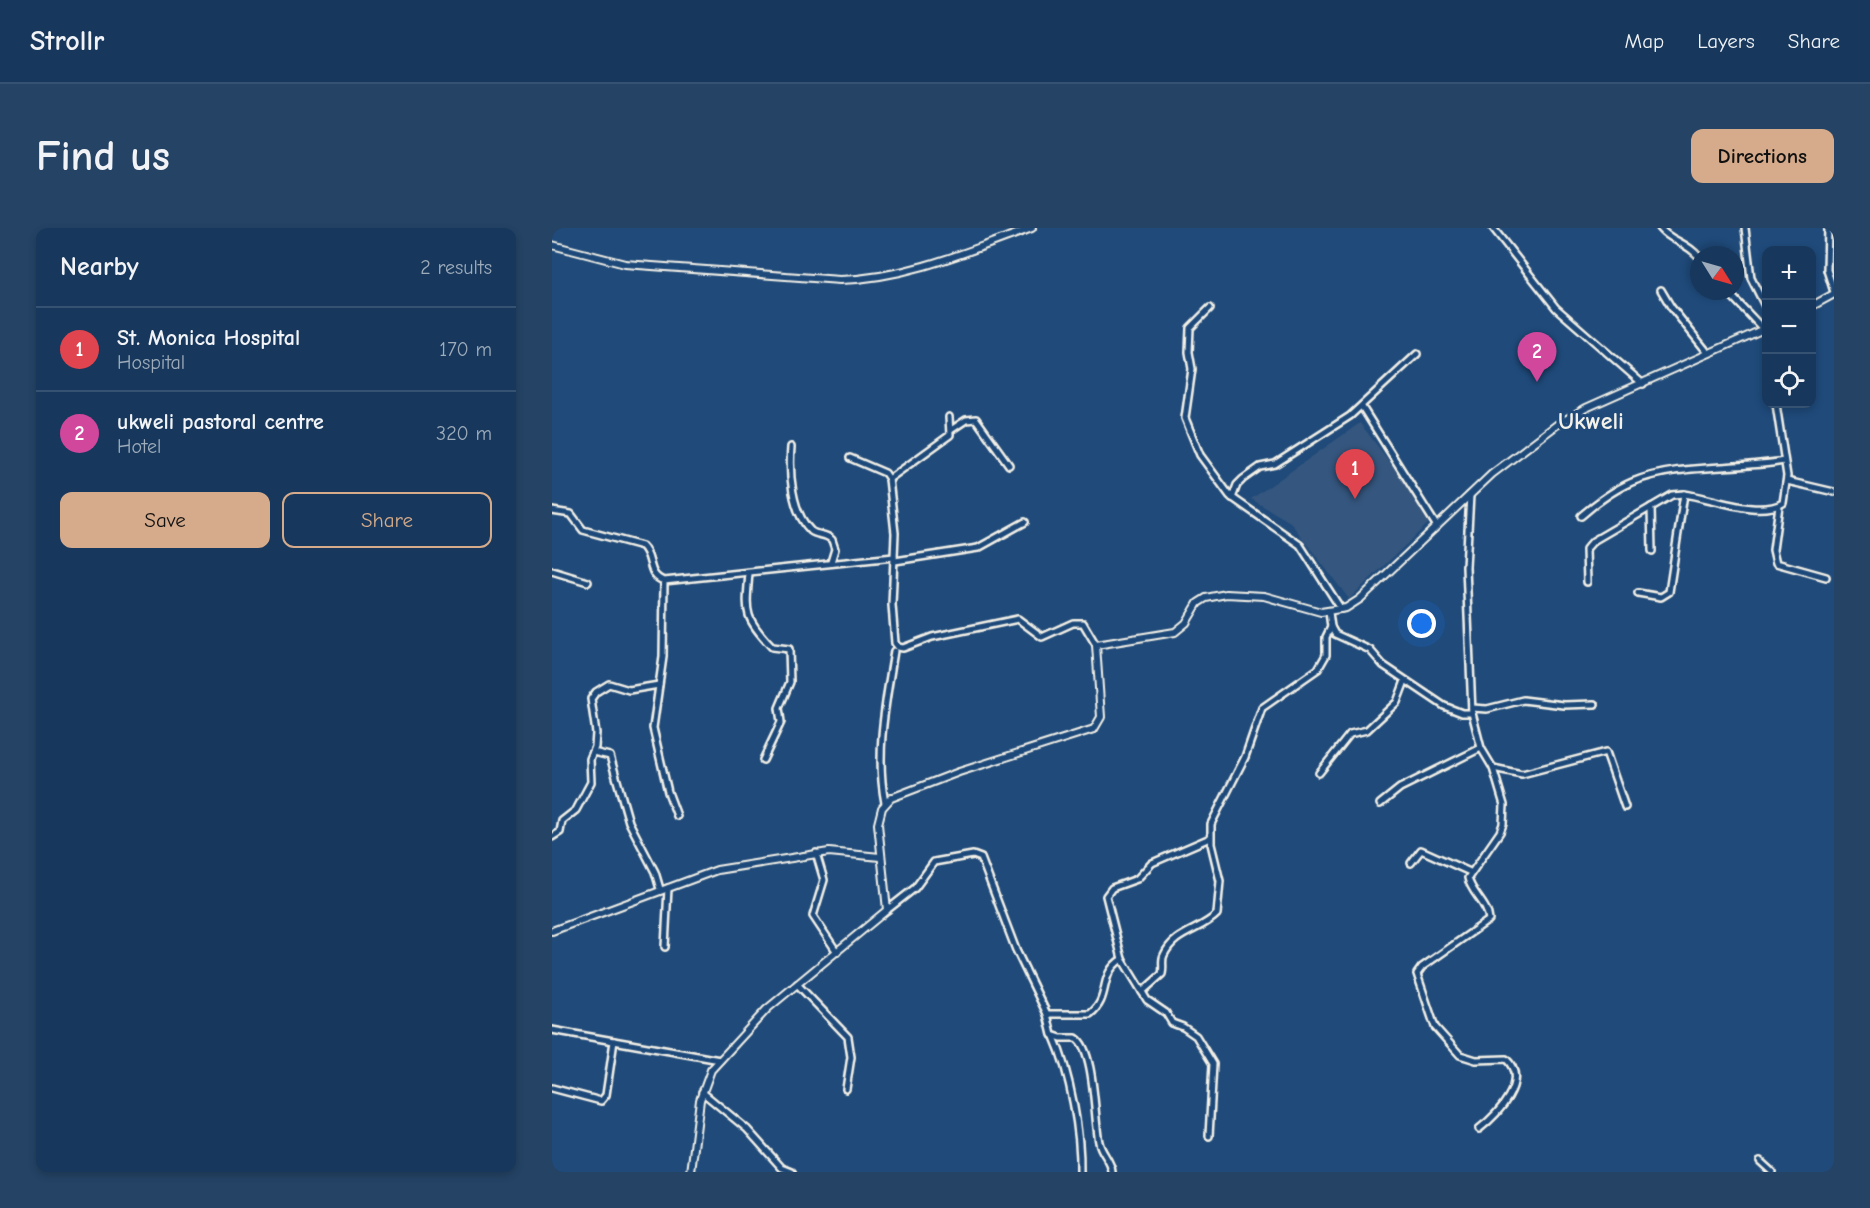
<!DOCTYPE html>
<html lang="en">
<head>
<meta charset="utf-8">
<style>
  :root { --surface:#17385c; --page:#244365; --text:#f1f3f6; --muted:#9eacbb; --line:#365272; --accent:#d6ab8b }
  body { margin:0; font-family:"Comic Neue",sans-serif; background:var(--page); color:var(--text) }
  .controls { position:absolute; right:18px; top:18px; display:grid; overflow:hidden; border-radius:12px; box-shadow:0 3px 9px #0003 }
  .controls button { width:54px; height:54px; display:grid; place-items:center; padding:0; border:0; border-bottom:2px solid var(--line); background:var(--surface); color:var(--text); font:30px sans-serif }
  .compass { position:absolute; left:1138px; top:18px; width:54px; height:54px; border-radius:50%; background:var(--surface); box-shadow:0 3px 9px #0003; rotate:127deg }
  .you { position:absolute; left:870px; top:396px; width:21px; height:21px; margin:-15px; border:4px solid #fff; border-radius:50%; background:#1a73e8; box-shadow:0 0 0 9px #1a73e833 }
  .badge { display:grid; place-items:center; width:39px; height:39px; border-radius:50%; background:var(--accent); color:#fff; font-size:20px; font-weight:700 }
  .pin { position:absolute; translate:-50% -50px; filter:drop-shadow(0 2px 3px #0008) }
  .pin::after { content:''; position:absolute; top:32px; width:21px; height:18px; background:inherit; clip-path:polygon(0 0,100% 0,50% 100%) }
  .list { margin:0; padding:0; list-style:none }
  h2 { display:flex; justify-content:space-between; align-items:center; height:78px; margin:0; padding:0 24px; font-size:26px }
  h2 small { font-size:20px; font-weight:400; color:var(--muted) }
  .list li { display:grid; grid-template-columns:39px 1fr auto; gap:18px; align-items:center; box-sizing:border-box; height:84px; padding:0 24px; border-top:2px solid var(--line) }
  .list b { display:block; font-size:22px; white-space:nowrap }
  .list p { margin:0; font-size:20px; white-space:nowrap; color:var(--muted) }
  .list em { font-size:20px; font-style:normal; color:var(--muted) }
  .actions { display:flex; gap:12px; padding:18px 24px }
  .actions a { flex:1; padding:14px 0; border:2px solid var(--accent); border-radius:12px; text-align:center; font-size:21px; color:var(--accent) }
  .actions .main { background:var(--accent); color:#111 }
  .icon { flex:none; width:33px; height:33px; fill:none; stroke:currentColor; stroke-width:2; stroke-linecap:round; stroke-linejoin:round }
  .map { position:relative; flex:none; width:1282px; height:944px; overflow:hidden; border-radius:12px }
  header { display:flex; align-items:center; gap:36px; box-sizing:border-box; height:84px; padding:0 30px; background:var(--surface); border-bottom:2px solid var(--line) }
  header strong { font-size:28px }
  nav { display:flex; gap:33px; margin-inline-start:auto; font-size:21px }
  .intro { display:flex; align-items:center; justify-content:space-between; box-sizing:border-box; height:144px; padding:0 36px }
  h1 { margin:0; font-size:42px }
  .button { padding:15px 27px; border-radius:12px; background:var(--accent); color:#111; font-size:21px; font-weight:700 }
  main { display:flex; gap:36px; padding:0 36px }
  aside { flex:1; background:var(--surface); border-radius:12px; box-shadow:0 3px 9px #0003 }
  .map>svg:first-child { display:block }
  .built { fill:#35577e }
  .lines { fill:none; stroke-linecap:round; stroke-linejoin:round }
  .minor-casing { stroke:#f4f1e8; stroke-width:10 }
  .tertiary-casing { stroke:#f4f1e8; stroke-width:10 }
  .minor { stroke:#1f4a7a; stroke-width:5 }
  .tertiary { stroke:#1f4a7a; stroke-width:6 }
  .labels { text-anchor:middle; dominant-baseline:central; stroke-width:6; stroke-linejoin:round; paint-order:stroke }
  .district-label { font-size:24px; font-weight:bold; fill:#f4f1e8; stroke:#1f4a7a }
</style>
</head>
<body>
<header>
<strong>Strollr</strong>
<nav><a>Map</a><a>Layers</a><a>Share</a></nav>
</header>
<div class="intro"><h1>Find us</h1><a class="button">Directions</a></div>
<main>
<aside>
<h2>Nearby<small>2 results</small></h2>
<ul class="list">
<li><span class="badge" style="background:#e0444e">1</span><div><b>St. Monica Hospital</b><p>Hospital</p></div><em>170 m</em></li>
<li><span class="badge" style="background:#d1479c">2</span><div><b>ukweli pastoral centre</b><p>Hotel</p></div><em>320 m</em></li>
</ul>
<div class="actions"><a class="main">Save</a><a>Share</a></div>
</aside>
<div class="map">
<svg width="1282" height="944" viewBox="0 0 1282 944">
  <rect width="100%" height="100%" fill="#1f4a7a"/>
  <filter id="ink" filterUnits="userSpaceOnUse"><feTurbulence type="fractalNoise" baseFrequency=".0167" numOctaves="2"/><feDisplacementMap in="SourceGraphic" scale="12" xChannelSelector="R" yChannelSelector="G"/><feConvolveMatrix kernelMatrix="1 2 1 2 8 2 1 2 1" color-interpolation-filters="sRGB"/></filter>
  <g filter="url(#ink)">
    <polygon class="built" points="808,195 881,291 797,371 738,294 699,271"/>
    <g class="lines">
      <defs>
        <g id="minor">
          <polyline points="941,0 1004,80 1091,156"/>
          <path d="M1108 0C1119 14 1134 13 1147 29"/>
          <polyline points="1193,0 1199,50 1214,80"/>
          <polyline points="1276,0 1275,42 1282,64"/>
          <polyline points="1109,62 1119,79 1156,125"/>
          <polyline points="1175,63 1212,102"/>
          <polyline points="658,80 638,100 637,124 640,141 633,190 648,227 678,268 748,317 789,381"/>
          <polyline points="810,179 884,297"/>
          <polyline points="399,202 414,192 424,191 457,237"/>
          <path d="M239 219C237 244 239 284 259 303 265 308 274 305 280 312L283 321 279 334"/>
          <polyline points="298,230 333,245 337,251 343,305 340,377 343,415 346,419 351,420 380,409 466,391 490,409 521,395 531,395 544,417"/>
          <polyline points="337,251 398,207 397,189"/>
          <polyline points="1235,253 1282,264"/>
          <path d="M918 267 914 339 920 485 929 520 941 540 952 577 951 596 948 604 916 650C919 665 936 676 937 692L870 739 865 746 883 799 908 827 924 832 954 831C978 853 945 887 927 901"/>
          <polyline points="680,270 685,257 691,251 708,239 723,236 798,188 865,126"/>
          <polyline points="1227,278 1221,322 1224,335 1274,349"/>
          <polyline points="1099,279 1100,323"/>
          <path d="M0 283 19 286 31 302 90 318C102 329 94 347 112 353L342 329"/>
          <path d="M1029 288C1044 275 1061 262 1080 254 1127 235 1182 242 1232 233"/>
          <polyline points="343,333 426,320 473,294"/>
          <polyline points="0,343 36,354"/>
          <path d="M197 345C194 384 191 389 220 419L237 421 238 454 227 480 229 494 211 532"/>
          <polyline points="112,353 111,429 101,500 116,564 125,588"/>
          <polyline points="1035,354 1034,321 1041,313 1120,267 1132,266"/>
          <path d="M1086 365 1109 369 1117 364 1132 266C1157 269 1206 290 1231 275L1235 248 1224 176"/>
          <polyline points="777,384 779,399 783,406 818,422 831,437 892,478 910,485 920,485"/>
          <polyline points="920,480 935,481 971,472 1012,477 1043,476"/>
          <polyline points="41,524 58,528 77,594 103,644 108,661"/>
          <polyline points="941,540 970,546 1054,524 1073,579"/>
          <polyline points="767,545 798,506 815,502 845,474 853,453"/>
          <path d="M333 575C323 524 334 474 342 423"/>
          <polyline points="828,576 848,560 929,520"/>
          <polyline points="0,609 8,604 10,593 24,582 39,554 38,531 43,519 44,505 39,471 44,464 57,456 77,462 107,457"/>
          <polyline points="264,625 272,652 261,688 285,724"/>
          <polyline points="859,635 869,622 918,644"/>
          <path d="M335 682 363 660 382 634 421 627 429 630 464 722 495 786 500 807 509 810H524C543 822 542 891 547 914 549 925 559 932 560 944"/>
          <polyline points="113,719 116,660"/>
          <polyline points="245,756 296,809 299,829 294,861"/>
          <path d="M590 764 610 746C612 739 609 732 612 727 623 703 649 703 665 686L668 653 659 616V596L693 529 710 480 766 441 774 427V409L779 399"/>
          <path d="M495 786H538C560 769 545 747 570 731"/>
          <polyline points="0,802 168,832"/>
          <path d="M502 809C518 845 529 905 528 944"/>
          <polyline points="0,860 49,873 54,867 62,813"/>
          <polyline points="150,864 195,901 230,940 240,944"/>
          <polyline points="657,908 661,836 644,808 631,799 620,795 614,785 595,772 570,731 554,668 560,660 585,651 600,635 658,610"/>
          <polyline points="1208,933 1220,944"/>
        </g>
        <g id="tertiary">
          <path d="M0 17 73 36 288 52C355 50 417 23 480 0"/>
          <polyline points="1260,78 1282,66"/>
          <polyline points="0,703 165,642 277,624 328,629"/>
          <polyline points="139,944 148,872 159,842 215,781 335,682 326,596 330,580 339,570 407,544 542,501 549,489 544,417 623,404 634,395 646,375 654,370 674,366 712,368 769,384 794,380 808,371 940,246 1006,196 1034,180 1214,100"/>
        </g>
      </defs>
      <use href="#minor" class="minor-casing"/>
      <use href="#tertiary" class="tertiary-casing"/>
      <use href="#minor" class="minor"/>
      <use href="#tertiary" class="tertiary"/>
    </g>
  </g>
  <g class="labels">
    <g class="district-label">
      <text x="1039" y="193">Ukweli</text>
    </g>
  </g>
</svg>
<div class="controls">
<button>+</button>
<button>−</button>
<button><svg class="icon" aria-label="locate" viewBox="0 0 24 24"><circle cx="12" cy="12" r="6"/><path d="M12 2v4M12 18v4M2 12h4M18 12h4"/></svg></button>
</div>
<svg class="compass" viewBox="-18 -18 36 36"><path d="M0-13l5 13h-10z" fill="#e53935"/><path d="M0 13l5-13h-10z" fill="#9eacbb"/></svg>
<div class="you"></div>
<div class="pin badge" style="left:803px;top:271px;background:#e0444e">1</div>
<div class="pin badge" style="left:985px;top:154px;background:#d1479c">2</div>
</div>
</main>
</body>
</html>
